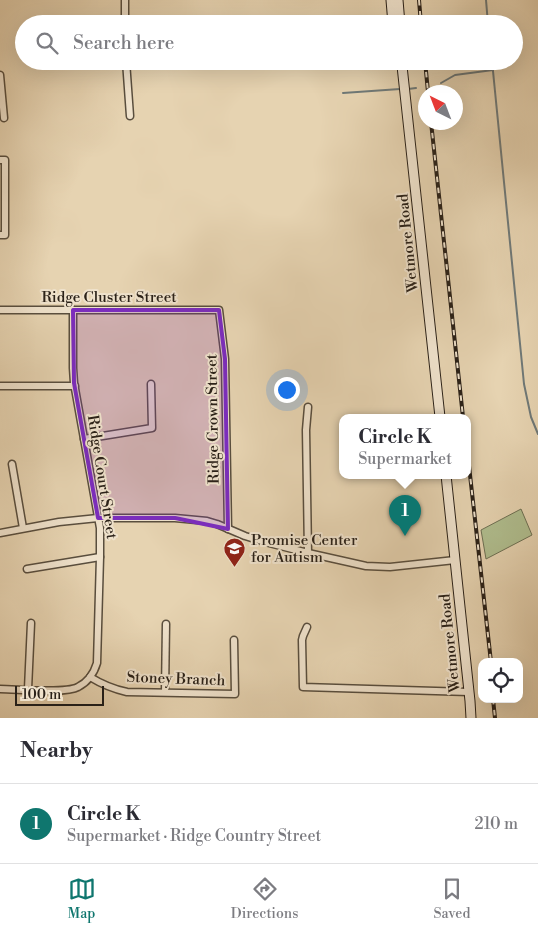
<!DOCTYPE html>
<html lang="en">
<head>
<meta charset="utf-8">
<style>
  :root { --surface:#fff; --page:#f7f7f7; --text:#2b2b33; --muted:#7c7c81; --line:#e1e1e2; --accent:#0f766e }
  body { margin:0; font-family:"Libre Bodoni",serif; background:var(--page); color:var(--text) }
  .controls { position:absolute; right:15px; bottom:15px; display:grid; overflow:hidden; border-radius:10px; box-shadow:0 5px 20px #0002 }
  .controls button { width:45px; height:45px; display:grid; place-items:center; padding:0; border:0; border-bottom:1px solid var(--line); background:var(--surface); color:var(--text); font:25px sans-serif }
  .compass { position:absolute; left:418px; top:85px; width:45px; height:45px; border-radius:50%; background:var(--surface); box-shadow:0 5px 20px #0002; rotate:318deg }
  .scale { position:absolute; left:15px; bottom:12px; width:89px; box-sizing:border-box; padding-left:5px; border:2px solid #2a2118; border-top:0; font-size:14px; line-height:18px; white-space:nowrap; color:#2a2118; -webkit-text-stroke:4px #efe2cc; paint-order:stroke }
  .you { position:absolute; left:286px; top:389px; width:18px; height:18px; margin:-12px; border:4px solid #fff; border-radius:50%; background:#1a73e8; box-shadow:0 0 0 8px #1a73e833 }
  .badge { display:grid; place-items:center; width:32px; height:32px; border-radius:50%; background:var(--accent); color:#fff; font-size:16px; font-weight:700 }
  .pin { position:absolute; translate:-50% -41px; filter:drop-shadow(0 1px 2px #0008) }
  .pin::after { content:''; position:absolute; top:26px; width:18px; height:15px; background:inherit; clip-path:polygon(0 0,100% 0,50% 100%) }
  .popup { position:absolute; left:339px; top:414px; width:132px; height:65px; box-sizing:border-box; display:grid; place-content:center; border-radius:10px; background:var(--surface); filter:drop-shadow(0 1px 4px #0005); font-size:16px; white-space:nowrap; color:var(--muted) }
  .popup b { font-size:19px; color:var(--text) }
  .popup::after { content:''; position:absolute; left:50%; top:100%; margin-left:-10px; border:10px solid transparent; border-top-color:var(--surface) }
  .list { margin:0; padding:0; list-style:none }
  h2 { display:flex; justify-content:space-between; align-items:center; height:65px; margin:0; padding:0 20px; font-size:21px }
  h2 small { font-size:16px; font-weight:400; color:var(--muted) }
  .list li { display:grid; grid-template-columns:32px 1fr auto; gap:15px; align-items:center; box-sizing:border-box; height:80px; padding:0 20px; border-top:1px solid var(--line) }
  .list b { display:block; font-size:19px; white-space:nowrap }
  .list p { margin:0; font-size:16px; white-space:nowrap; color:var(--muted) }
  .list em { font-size:16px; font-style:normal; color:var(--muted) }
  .icon { flex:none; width:28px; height:28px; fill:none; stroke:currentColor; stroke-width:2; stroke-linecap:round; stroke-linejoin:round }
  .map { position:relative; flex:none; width:538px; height:718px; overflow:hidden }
  .search { position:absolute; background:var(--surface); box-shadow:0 5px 20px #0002; left:15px; right:15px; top:15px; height:55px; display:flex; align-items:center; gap:12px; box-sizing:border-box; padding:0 18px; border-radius:28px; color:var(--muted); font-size:19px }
  .sheet { height:145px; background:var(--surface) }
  nav { display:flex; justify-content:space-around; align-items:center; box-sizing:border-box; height:70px; border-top:1px solid var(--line); background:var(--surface); font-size:14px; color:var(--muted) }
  nav a { display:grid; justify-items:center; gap:2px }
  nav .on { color:var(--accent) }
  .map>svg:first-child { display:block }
  .green { fill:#b0be8f; stroke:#6d7054 }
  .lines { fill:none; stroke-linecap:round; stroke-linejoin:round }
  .stream { stroke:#6f7978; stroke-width:2 }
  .street-casing { stroke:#594e3e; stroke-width:9 }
  .secondary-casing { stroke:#2a2118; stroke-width:11 }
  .street { stroke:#efe2cc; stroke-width:6 }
  .secondary { stroke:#efe2cc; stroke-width:9 }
  .rail-casing { stroke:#2a2118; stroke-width:4 }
  .rail { stroke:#efe2cc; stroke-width:2; stroke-dasharray:5.5; stroke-linecap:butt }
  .marked { fill:#7b2cbf; fill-opacity:0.2; stroke:#7b2cbf; stroke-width:4; stroke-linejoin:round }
  .labels { text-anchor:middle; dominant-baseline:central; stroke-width:4; stroke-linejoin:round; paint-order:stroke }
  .street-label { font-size:15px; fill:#2a2118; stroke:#efe2cc }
  .poi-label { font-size:15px; fill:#2a2118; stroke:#efe2cc; text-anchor:start }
</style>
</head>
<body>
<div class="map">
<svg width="538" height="718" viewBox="0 0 538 718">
  <rect width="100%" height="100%" fill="#e6d3b1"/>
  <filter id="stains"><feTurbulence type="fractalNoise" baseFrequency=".004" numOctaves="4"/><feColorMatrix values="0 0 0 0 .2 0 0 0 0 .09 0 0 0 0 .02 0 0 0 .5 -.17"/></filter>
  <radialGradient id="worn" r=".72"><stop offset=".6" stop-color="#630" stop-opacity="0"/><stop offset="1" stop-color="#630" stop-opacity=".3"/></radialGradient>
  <polygon class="green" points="521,509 532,535 486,559 481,530"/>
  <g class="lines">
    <g class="stream">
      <polyline points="486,0 488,24"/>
      <polyline points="492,61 524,384 531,417 538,434"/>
      <polyline points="441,83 455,75 493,70"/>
      <polyline points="408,89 416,88"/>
      <polyline points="343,93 400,89"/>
    </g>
    <defs>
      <g id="street">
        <polyline points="125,24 125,0"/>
        <polyline points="126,61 130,116"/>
        <polyline points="0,75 4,118"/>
        <polyline points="0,160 5,160 5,235 0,235"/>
        <polyline points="0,310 219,310 225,359 228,529"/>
        <polyline points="0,386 75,386"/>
        <polyline points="84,439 152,428 151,384"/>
        <polyline points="12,464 23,528"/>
        <polyline points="0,533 59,522 98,518 175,518 207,521 217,524 245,536 265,542 308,553 366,566 390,567 455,560"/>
        <polyline points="308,553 306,430 308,407"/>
        <polyline points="27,569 100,557"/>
        <polyline points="307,627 303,636 302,640 303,687 469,692"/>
        <path d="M90 677C103 685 113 689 127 692L235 694 234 640"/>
        <path d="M0 689C17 689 66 694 78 687 88 682 94 673 97 663L100 557V528L74 383 73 368V310"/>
        <polyline points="28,689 31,623"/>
        <polyline points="165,692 166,624"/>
      </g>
      <g id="secondary">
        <polyline points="391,0 393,24"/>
        <polyline points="398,0 400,24"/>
        <polyline points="403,61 402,66 440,417"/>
        <polyline points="446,475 470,701 471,718"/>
      </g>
    </defs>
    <use href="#street" class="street-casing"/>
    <use href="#secondary" class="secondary-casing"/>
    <use href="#street" class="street"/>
    <use href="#secondary" class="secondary"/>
    <defs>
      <g id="rail">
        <polyline points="419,0 421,24"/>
        <polyline points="425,61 428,92"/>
        <polyline points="431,122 463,417"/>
        <polyline points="468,457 491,662"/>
        <polyline points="493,699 495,718"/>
      </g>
    </defs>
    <use href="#rail" class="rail-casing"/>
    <use href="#rail" class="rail"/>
  </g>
  <path class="marked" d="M73 310H219L225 359 228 529 175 518H98L74 383Z"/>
  <defs>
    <symbol id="school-pin" viewBox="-11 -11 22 30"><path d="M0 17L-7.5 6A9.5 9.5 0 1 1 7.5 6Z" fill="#8f2418" stroke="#efe2cc"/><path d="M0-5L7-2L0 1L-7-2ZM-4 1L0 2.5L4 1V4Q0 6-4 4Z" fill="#fff"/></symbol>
  </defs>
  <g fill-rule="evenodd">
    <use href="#school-pin" x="222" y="536" width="25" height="34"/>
  </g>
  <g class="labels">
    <g class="street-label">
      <text transform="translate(408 243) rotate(-96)">Wetmore Road</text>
      <text x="109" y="297">Ridge Cluster Street</text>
      <text transform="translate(213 419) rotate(-91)">Ridge Crown Street</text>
      <text transform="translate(102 477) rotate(81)">Ridge Court Street</text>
      <text transform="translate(450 643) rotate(-96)">Wetmore Road</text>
      <text transform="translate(176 679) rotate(2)">Stoney Branch</text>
    </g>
    <g class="poi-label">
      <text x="251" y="540">Promise Center<tspan x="251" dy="17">for Autism</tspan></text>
    </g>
  </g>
  <rect width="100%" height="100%" filter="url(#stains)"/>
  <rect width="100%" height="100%" fill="url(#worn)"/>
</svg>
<div class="controls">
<button><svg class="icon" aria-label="locate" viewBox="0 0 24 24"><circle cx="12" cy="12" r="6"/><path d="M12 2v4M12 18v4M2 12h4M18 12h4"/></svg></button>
</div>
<svg class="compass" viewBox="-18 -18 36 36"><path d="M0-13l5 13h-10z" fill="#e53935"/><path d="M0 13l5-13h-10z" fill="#7c7c81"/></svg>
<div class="scale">100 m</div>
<div class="you"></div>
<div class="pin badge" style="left:405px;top:536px">1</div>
<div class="popup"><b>Circle K</b>Supermarket</div>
<div class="search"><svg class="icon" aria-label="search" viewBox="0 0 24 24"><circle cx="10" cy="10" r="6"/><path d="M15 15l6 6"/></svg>Search here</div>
</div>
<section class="sheet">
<h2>Nearby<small></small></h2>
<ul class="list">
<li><span class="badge">1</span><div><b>Circle K</b><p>Supermarket · Ridge Country Street</p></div><em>210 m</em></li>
</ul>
</section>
<nav>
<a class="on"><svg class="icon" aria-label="map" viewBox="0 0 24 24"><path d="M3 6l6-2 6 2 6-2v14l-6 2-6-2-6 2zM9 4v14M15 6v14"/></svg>Map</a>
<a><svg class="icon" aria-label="directions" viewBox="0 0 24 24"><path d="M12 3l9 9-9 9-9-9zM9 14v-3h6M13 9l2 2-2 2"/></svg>Directions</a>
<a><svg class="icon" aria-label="saved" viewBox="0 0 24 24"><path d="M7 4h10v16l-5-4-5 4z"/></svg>Saved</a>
</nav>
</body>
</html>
